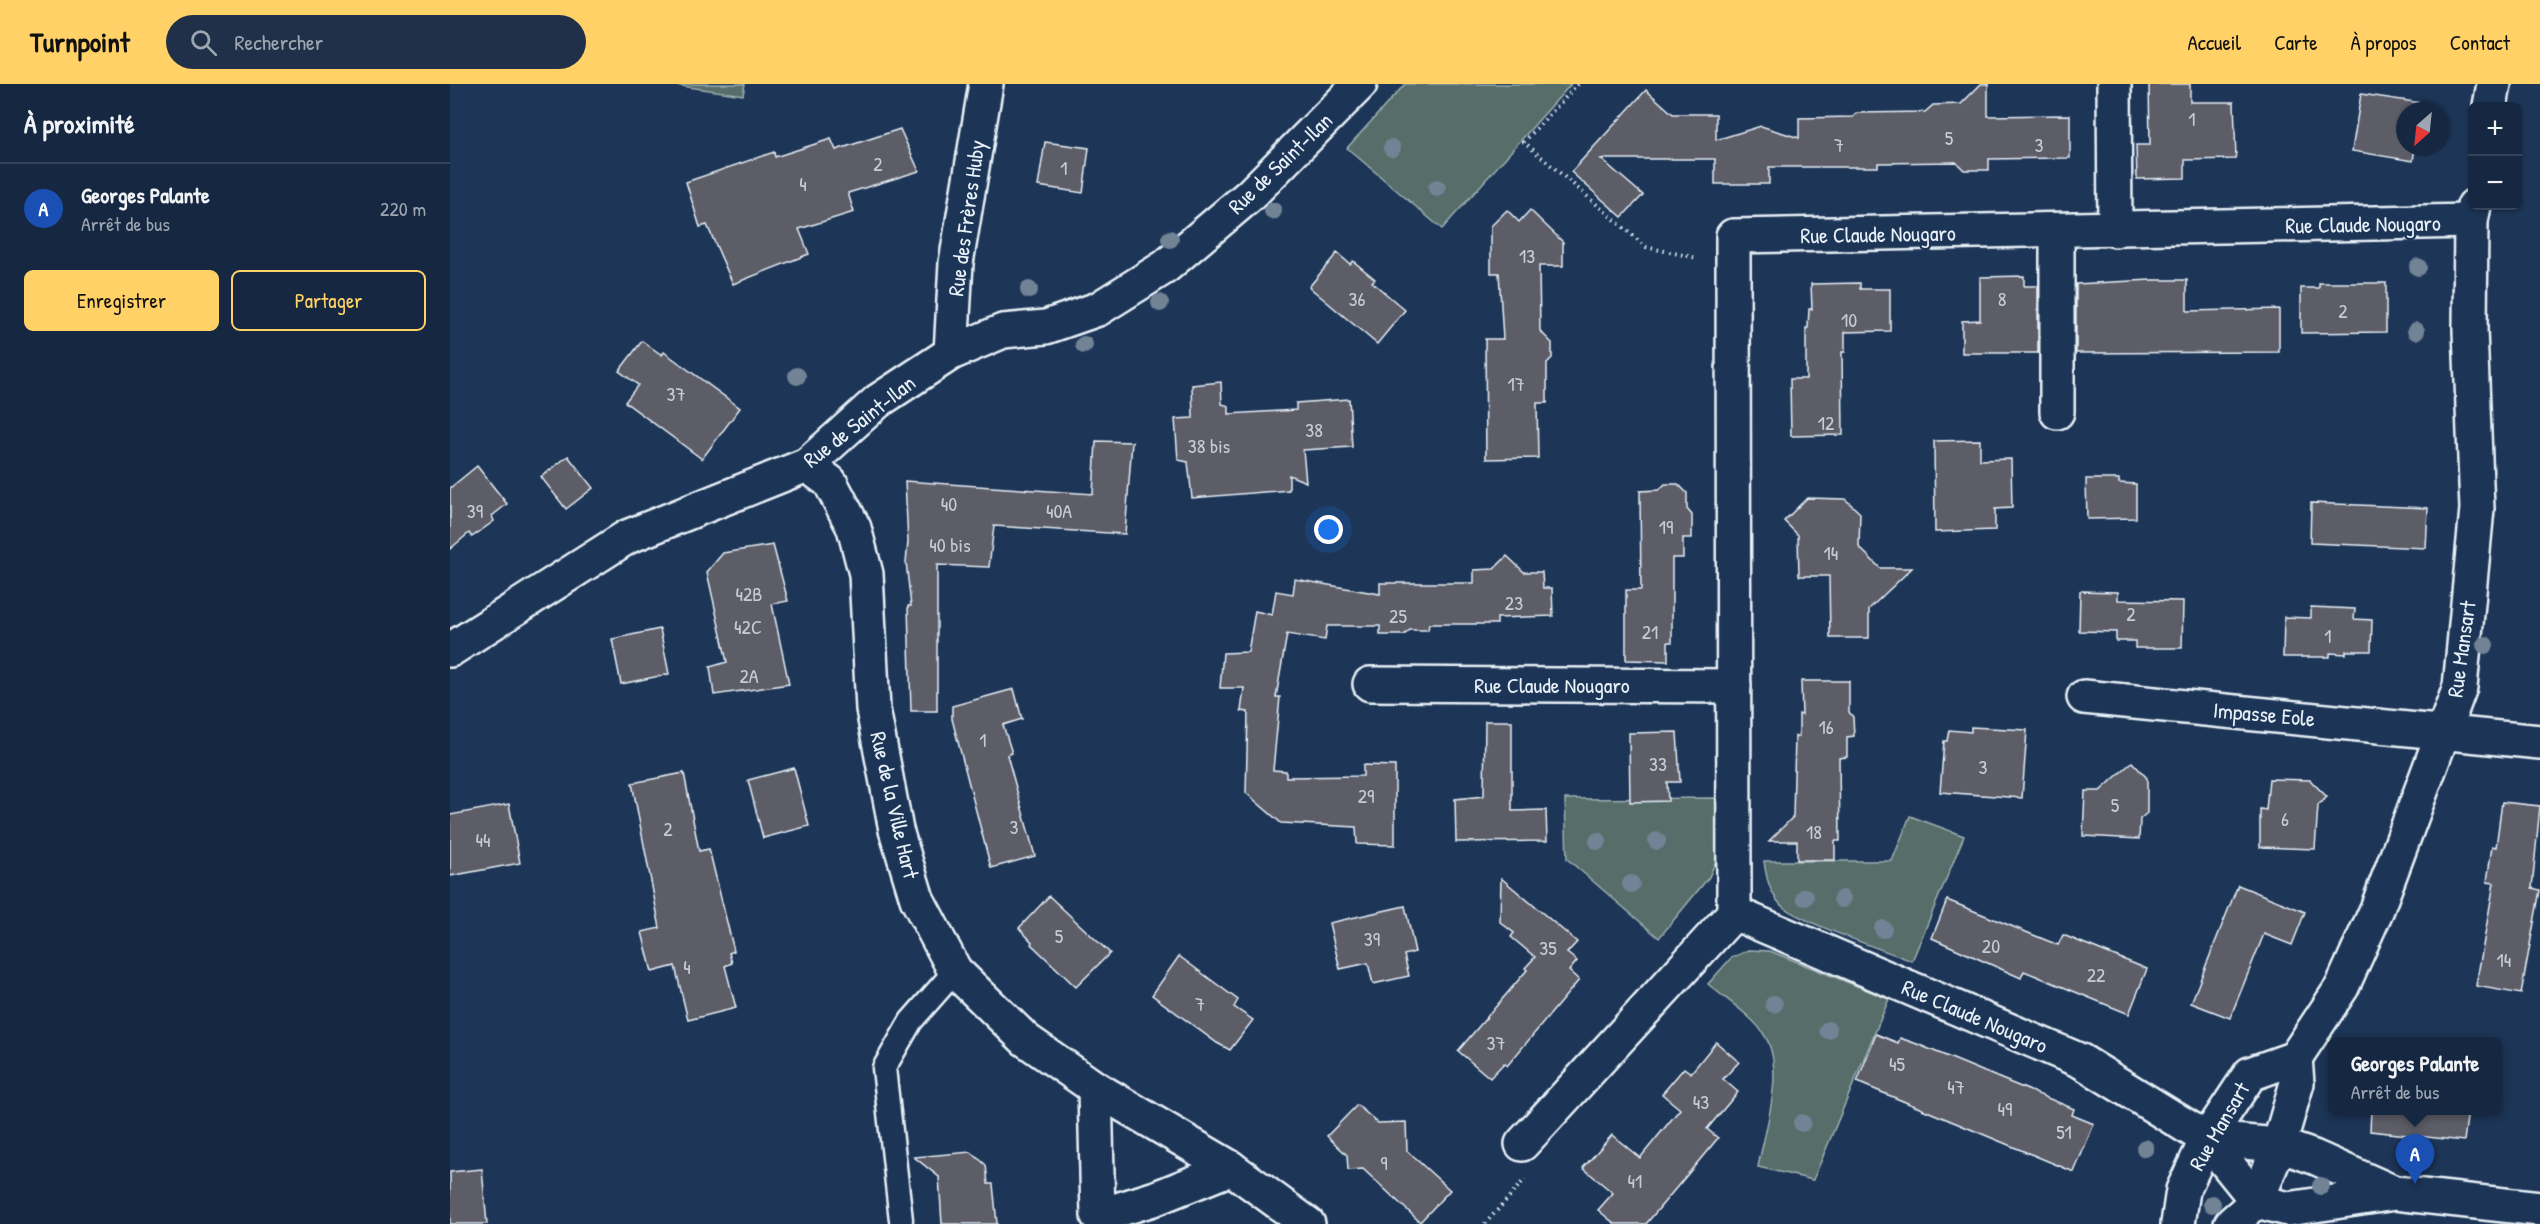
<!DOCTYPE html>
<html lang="fr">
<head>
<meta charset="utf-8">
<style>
  :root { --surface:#162841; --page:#1f3048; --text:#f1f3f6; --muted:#9ea6b1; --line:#35445a; --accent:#ffd166 }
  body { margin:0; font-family:"Patrick Hand",sans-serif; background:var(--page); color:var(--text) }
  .controls { position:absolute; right:18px; top:18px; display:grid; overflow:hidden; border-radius:9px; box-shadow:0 2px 4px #0004 }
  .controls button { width:54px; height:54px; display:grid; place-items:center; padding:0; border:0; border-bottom:2px solid var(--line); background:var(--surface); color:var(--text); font:30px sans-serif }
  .compass { position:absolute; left:1946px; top:18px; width:54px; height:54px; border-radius:50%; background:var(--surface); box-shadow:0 2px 4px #0004; rotate:207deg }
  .you { position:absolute; left:879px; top:446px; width:21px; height:21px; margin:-15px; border:4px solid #fff; border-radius:50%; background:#1a73e8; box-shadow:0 0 0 9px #1a73e833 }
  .badge { display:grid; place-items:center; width:39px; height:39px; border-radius:50%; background:var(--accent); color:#fff; font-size:20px; font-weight:700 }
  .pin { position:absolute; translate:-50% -50px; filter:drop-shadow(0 2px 3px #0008) }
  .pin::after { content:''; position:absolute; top:32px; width:21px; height:18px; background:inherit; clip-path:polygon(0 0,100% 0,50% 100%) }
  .popup { position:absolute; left:1878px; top:953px; width:174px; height:78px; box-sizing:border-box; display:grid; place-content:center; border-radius:9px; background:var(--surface); filter:drop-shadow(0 2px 4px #0005); font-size:20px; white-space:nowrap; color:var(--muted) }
  .popup b { font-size:22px; color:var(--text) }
  .popup::after { content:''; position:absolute; left:50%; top:100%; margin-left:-12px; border:12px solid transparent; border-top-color:var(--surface) }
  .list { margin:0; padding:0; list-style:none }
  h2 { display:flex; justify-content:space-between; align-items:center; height:78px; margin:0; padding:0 24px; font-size:26px }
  h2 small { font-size:20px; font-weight:400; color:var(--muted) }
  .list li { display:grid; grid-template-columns:39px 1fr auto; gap:18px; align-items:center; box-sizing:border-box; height:90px; padding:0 24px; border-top:2px solid var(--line) }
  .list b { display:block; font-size:22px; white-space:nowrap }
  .list p { margin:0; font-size:20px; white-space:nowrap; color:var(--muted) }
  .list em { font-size:20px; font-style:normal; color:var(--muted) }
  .actions { display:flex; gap:12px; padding:18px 24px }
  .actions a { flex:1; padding:14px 0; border:2px solid var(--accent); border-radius:9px; text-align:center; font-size:21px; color:var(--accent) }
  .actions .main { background:var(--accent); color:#111 }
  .icon { flex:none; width:33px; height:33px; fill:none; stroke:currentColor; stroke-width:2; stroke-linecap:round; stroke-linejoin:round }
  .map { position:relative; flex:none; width:2090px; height:1140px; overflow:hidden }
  header { display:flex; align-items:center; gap:36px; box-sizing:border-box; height:84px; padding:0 30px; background:var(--accent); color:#111 }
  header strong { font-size:28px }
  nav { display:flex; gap:33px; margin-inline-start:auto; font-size:21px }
  .search { width:420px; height:54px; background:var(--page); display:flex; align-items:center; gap:15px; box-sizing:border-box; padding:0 21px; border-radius:33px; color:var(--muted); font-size:22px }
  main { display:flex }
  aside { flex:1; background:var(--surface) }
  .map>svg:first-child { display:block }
  .green { fill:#566d6a; stroke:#9fafb1; stroke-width:1.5 }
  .building { fill:#5d5d67; stroke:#e8f1f8; stroke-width:1.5 }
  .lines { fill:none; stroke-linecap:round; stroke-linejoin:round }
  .service-casing { stroke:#e8f1f8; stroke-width:27 }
  .minor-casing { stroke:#e8f1f8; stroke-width:38 }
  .tertiary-casing { stroke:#e8f1f8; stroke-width:38 }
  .path { stroke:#e8f1f8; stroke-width:4; stroke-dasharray:1.5 4.5; stroke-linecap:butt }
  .service { stroke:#1d3557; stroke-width:22 }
  .minor { stroke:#1d3557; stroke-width:33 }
  .tertiary { stroke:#1d3557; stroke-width:33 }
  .tree { fill:#718394 }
  .labels { text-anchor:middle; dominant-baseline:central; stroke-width:4.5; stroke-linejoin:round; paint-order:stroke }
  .number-label { font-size:20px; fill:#c5ccd4 }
  .street-label { font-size:22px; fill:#e8f1f8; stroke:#1d3557 }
</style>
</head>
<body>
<header>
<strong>Turnpoint</strong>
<div class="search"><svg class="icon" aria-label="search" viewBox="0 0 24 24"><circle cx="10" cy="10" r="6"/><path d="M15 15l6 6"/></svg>Rechercher</div>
<nav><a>Accueil</a><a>Carte</a><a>À propos</a><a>Contact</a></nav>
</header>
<main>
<aside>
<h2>À proximité<small></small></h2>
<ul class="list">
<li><span class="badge" style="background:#1a4fb4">A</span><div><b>Georges Palante</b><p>Arrêt de bus</p></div><em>220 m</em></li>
</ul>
<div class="actions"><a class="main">Enregistrer</a><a>Partager</a></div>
</aside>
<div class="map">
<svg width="2090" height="1140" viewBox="0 0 2090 1140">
  <rect width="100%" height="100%" fill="#1d3557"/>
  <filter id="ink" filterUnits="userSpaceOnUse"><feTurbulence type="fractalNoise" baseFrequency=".0167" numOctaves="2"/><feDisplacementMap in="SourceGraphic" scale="12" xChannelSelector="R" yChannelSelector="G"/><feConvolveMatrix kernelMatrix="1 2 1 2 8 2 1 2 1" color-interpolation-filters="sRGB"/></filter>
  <g filter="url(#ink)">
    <g class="green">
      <polygon points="218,0 295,0 293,11"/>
      <polygon points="955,0 1121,0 992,145 897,64"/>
      <polygon points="1271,714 1271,765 1259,793 1209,854 1117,775 1115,715"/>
      <path d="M1460 732 1514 752 1462 877C1436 867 1344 836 1330 820 1319 807 1316 792 1314 777H1442Z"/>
      <path d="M1299 866 1320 867 1439 915 1363 1096 1308 1083C1315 1046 1337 982 1313 949 1300 930 1275 915 1258 900L1281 874Z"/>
    </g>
    <g class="building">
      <polygon points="1531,0 1538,0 1538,32 1620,31 1620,74 1539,75 1539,86 1514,86 1506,78 1428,79 1428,83 1319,83 1319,100 1265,100 1265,75 1151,75 1193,111 1172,133 1121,88 1196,6 1223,30 1266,30 1266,56 1311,42 1349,54 1349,34 1403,33 1407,29 1475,28 1483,21 1511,20"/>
      <polygon points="1699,0 1740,0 1740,18 1784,18 1786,75 1735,76 1735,94 1687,95 1686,61 1700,61"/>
      <polygon points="1911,10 1972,19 1970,27 1955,27 1955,63 1965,63 1963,77 1902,67"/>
      <polygon points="450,45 469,87 398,109 404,128 349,145 359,170 283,200 257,141 250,143 236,98 324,68 325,73 381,55 386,66"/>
      <polygon points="595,58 639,64 633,109 588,102"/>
      <polygon points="1057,126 1069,138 1080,126 1113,158 1113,182 1089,182 1090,247 1102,259 1102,274 1097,279 1097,319 1087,319 1088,374 1036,375 1035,255 1053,255 1049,189 1041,189 1041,142"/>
      <polygon points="887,169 900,180 903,177 925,195 922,198 955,226 927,260 859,203"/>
      <polygon points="1574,192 1574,202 1588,202 1588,269 1512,269 1512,237 1530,236 1530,193"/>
      <polygon points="1701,196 1737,196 1737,227 1829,225 1829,268 1626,269 1626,200"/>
      <polygon points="1410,199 1410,205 1440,205 1440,247 1395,248 1395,268 1392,268 1393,351 1341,352 1340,295 1356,295 1356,244 1358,244 1359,225 1362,225 1361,200"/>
      <polygon points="1869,199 1936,199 1936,248 1851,249 1851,204 1869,204"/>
      <polygon points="192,257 212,271 214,268 290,324 252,375 175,318 188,301 169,287"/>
      <polygon points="771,298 772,320 779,322 779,330 846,326 846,319 899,315 902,363 853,366 856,398 839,391 839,406 742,414 738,378 728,376 725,335 743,334 742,301"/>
      <polygon points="1530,356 1530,376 1561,375 1562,424 1545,425 1545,446 1485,448 1484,357"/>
      <polygon points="646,357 682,358 675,450 544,442 539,483 487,481 487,627 461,627 458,522 461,522 456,478 458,458 455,397 643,410"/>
      <polygon points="118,372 143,404 116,425 91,393"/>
      <polygon points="27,382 57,420 42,432 44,437 22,453 19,449 0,465 0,404"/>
      <polygon points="1636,395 1669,395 1669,399 1686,400 1686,434 1637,435"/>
      <polygon points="1215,400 1228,400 1237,409 1237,425 1242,431 1242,454 1233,454 1233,474 1222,474 1222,558 1218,558 1218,577 1176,576 1176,506 1191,506 1190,407 1209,406"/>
      <polygon points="1357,414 1395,415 1410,429 1409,463 1430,484 1462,484 1419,525 1419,554 1380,554 1379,492 1349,492 1348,451 1334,437"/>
      <polygon points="1861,419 1978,424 1976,464 1860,459"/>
      <polygon points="323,461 338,517 322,520 339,600 264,611 260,583 277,578 257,488 273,469"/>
      <polygon points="1057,472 1074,488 1092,488 1093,504 1102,504 1103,532 1047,534 1047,540 979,540 978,546 960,546 954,551 930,551 930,542 877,542 875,556 837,550 826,613 830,613 823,686 836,687 836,693 913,692 913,681 945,682 945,761 907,760 906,743 831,739 796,709 798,628 791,627 794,604 770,604 773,569 798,568 805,527 822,531 826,507 843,510 845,495 930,510 930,499 1024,499 1024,486 1044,485"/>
      <polygon points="1630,507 1668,508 1668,516 1733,517 1732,564 1685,564 1685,557 1666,557 1666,548 1629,547"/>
      <polygon points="1861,523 1905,525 1904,535 1922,536 1921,567 1896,567 1896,570 1880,569 1880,573 1833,573 1834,533 1861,534"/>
      <polygon points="210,545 219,590 171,600 162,555"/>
      <polygon points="1351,597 1399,597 1399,628 1403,633 1404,652 1397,653 1397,673 1389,674 1390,757 1385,757 1385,776 1347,776 1347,757 1319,757 1343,733 1345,652 1349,652 1349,630 1352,631"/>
      <polygon points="564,605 572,635 553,641 562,669 557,671 585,772 541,784 502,635 502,622"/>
      <polygon points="1035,637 1062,637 1062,727 1096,726 1097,757 1006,758 1005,715 1034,712"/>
      <polygon points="1521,643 1577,646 1572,714 1490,708 1494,657 1497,657 1499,646 1521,648"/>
      <polygon points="1227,648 1230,698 1217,698 1218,717 1180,718 1179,649"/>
      <polygon points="1682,678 1697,694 1697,729 1690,735 1689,755 1633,752 1635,707 1650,707"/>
      <polygon points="344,684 359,742 313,754 298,696"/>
      <polygon points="234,689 249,767 259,765 284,867 279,869 282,879 275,882 286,924 238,936 225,882 202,888 192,848 210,844 182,699"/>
      <polygon points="1819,695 1860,696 1877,713 1868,721 1865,765 1810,763 1810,725 1816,726"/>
      <polygon points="2052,718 2090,722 2082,804 2090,806 2071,910 2026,902 2044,799 2037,798 2042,762 2046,763"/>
      <polygon points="59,720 70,779 0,792 0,731"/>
      <polygon points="1051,794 1127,858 1117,869 1127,877 1119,887 1129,896 1057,982 1054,979 1040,994 1008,967 1077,886 1075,884 1085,873 1061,853 1064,849 1050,838"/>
      <polygon points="1788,801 1855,828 1842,861 1814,850 1780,934 1741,919"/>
      <polygon points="599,812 660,869 626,903 581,860 582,858 569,844"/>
      <polygon points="1497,816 1608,861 1613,851 1697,885 1679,930 1574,887 1571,894 1482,854"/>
      <polygon points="955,822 965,868 954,871 959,892 923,900 918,879 890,885 879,839"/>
      <polygon points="729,872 788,916 784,923 803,936 780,966 767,959 702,911"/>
      <polygon points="1426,950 1448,959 1450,954 1467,960 1624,1025 1622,1031 1644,1040 1624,1088 1407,998"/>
      <polygon points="1266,958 1289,978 1273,995 1288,1008 1257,1045 1268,1054 1196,1140 1165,1140 1148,1126 1163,1109 1133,1084 1162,1051 1190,1074 1230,1025 1212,1010 1234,984 1241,989"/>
      <polygon points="907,1021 928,1039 956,1038 957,1067 1000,1106 970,1138 913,1085 898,1086 897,1071 877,1052"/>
      <polygon points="1921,1026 2018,1026 2014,1057 1920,1047"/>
      <polygon points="521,1068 536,1081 538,1100 543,1100 547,1140 492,1140 489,1093 464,1073"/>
      <polygon points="32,1085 37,1140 0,1140 0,1088"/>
    </g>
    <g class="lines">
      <defs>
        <polyline id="service" points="451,1136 434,984 461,937 505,887"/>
        <g id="minor">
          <polyline points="1664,0 1665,146"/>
          <polyline points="1607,147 1607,328"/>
          <polyline points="501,269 506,179 536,0"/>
          <polyline points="357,381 380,398 404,444 416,490 423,625 446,746 467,815 505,887 576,956 645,1004 781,1084 858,1140"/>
          <polyline points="920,600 1284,602"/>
          <polyline points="1634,613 2090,658"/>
          <polyline points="1284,829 1283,152 2021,137"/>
          <polyline points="645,1004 648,1132 706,1114 781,1084"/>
          <polyline points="1757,1055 1829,1061"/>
          <polyline points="1072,1060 1284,829 1631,977 1757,1055 1807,1117"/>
        </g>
        <g id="tertiary">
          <polyline points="2040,22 2044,0"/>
          <polyline points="0,566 177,453 357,381 428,317 501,269 553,247 596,243 648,225 715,183 800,111 910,0"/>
          <polyline points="1829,1061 1864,1073 1945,1109"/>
          <polyline points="1807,1117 1838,1125 1945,1109 2090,1125"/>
          <polyline points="1728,1140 1733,1106 1757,1055 1800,990 1845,974 1892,903 1927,825 2010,603 2027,425 2020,246 2021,137 2024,122"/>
          <polyline points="1781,1140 1807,1117 1829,1061 1847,999 1845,974"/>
        </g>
      </defs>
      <use href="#service" class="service-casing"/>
      <use href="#minor" class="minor-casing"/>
      <use href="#tertiary" class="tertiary-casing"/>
      <g class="path">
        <polyline points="1128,0 1074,58 1196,163 1247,174"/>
        <polyline points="1035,1140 1075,1095"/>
      </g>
      <use href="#service" class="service"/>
      <use href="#minor" class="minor"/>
      <use href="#tertiary" class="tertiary"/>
    </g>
    <g class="tree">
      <circle cx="942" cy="64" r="9"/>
      <circle cx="987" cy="104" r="9"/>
      <circle cx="823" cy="127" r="9"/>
      <circle cx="720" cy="155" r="9"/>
      <circle cx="1968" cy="183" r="9"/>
      <circle cx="579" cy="206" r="9"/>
      <circle cx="710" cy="219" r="9"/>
      <circle cx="1966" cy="247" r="9"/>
      <circle cx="634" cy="261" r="9"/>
      <circle cx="347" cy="292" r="9"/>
      <circle cx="2035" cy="561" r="9"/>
      <circle cx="1148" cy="757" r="9"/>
      <circle cx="1207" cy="757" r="9"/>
      <circle cx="1181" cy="800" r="9"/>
      <circle cx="1355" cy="813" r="9"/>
      <circle cx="1392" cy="815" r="9"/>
      <circle cx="1433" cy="845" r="9"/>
      <circle cx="1324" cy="920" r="9"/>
      <circle cx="1378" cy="946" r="9"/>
      <circle cx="1352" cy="1039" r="9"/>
      <circle cx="1695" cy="1064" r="9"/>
      <circle cx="1871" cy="1102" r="9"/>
      <circle cx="1762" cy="1120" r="9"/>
    </g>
  </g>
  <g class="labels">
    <g class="number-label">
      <text x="1742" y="34">1</text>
      <text x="1499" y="53">5</text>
      <text x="1389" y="60">7</text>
      <text x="1589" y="60">3</text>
      <text x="428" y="79">2</text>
      <text x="614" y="83">1</text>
      <text x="353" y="99">4</text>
      <text x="1077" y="171">13</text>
      <text x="907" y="214">36</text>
      <text x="1552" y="214">8</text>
      <text x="1893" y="226">2</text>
      <text x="1399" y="235">10</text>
      <text x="1066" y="299">17</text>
      <text x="226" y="309">37</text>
      <text x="1376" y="338">12</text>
      <text x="864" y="345">38</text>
      <text x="759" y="361">38 bis</text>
      <text x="499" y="419">40</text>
      <text x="25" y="426">39</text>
      <text x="609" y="426">40A</text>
      <text x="1216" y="442">19</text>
      <text x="500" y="460">40 bis</text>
      <text x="1381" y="468">14</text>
      <text x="299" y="509">42B</text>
      <text x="1064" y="518">23</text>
      <text x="1681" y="529">2</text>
      <text x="948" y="531">25</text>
      <text x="298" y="542">42C</text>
      <text x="1200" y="547">21</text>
      <text x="1878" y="551">1</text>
      <text x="299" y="591">2A</text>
      <text x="1376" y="642">16</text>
      <text x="533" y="655">1</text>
      <text x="1208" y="679">33</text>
      <text x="1533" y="682">3</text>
      <text x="916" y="711">29</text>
      <text x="1665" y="720">5</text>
      <text x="1835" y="734">6</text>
      <text x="564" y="742">3</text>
      <text x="218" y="744">2</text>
      <text x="1364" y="747">18</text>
      <text x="33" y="755">44</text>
      <text x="609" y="851">5</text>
      <text x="922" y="854">39</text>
      <text x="1541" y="861">20</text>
      <text x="1098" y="863">35</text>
      <text x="2054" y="875">14</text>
      <text x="237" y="882">4</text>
      <text x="1646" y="890">22</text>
      <text x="750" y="919">7</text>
      <text x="1046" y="958">37</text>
      <text x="1447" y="979">45</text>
      <text x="1506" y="1002">47</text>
      <text x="1251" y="1017">43</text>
      <text x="1555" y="1024">49</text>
      <text x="1614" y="1047">51</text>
      <text x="934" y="1078">9</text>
      <text x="1185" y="1096">41</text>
    </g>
    <g class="street-label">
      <text transform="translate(830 79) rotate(-44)">Rue de Saint-Ilan</text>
      <text transform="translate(516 134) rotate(-82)">Rue des Frères Huby</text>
      <text transform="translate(1913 140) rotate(-1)">Rue Claude Nougaro</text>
      <text transform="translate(1428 150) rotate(-1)">Rue Claude Nougaro</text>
      <text transform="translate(409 337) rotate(-38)">Rue de Saint-Ilan</text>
      <text transform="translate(2011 565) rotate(-82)">Rue Mansart</text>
      <text x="1102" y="601">Rue Claude Nougaro</text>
      <text transform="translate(1814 630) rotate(5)">Impasse Eole</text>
      <text transform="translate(445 721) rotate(77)">Rue de la Ville Hart</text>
      <text transform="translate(1525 932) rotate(23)">Rue Claude Nougaro</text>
      <text transform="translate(1769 1042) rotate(-60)">Rue Mansart</text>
    </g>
  </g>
</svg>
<div class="controls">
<button>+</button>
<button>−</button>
</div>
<svg class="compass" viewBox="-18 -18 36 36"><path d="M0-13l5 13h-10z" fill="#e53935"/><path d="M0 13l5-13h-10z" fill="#9ea6b1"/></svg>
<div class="you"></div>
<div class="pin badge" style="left:1965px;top:1100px;background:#1a4fb4">A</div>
<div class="popup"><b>Georges Palante</b>Arrêt de bus</div>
</div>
</main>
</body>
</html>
